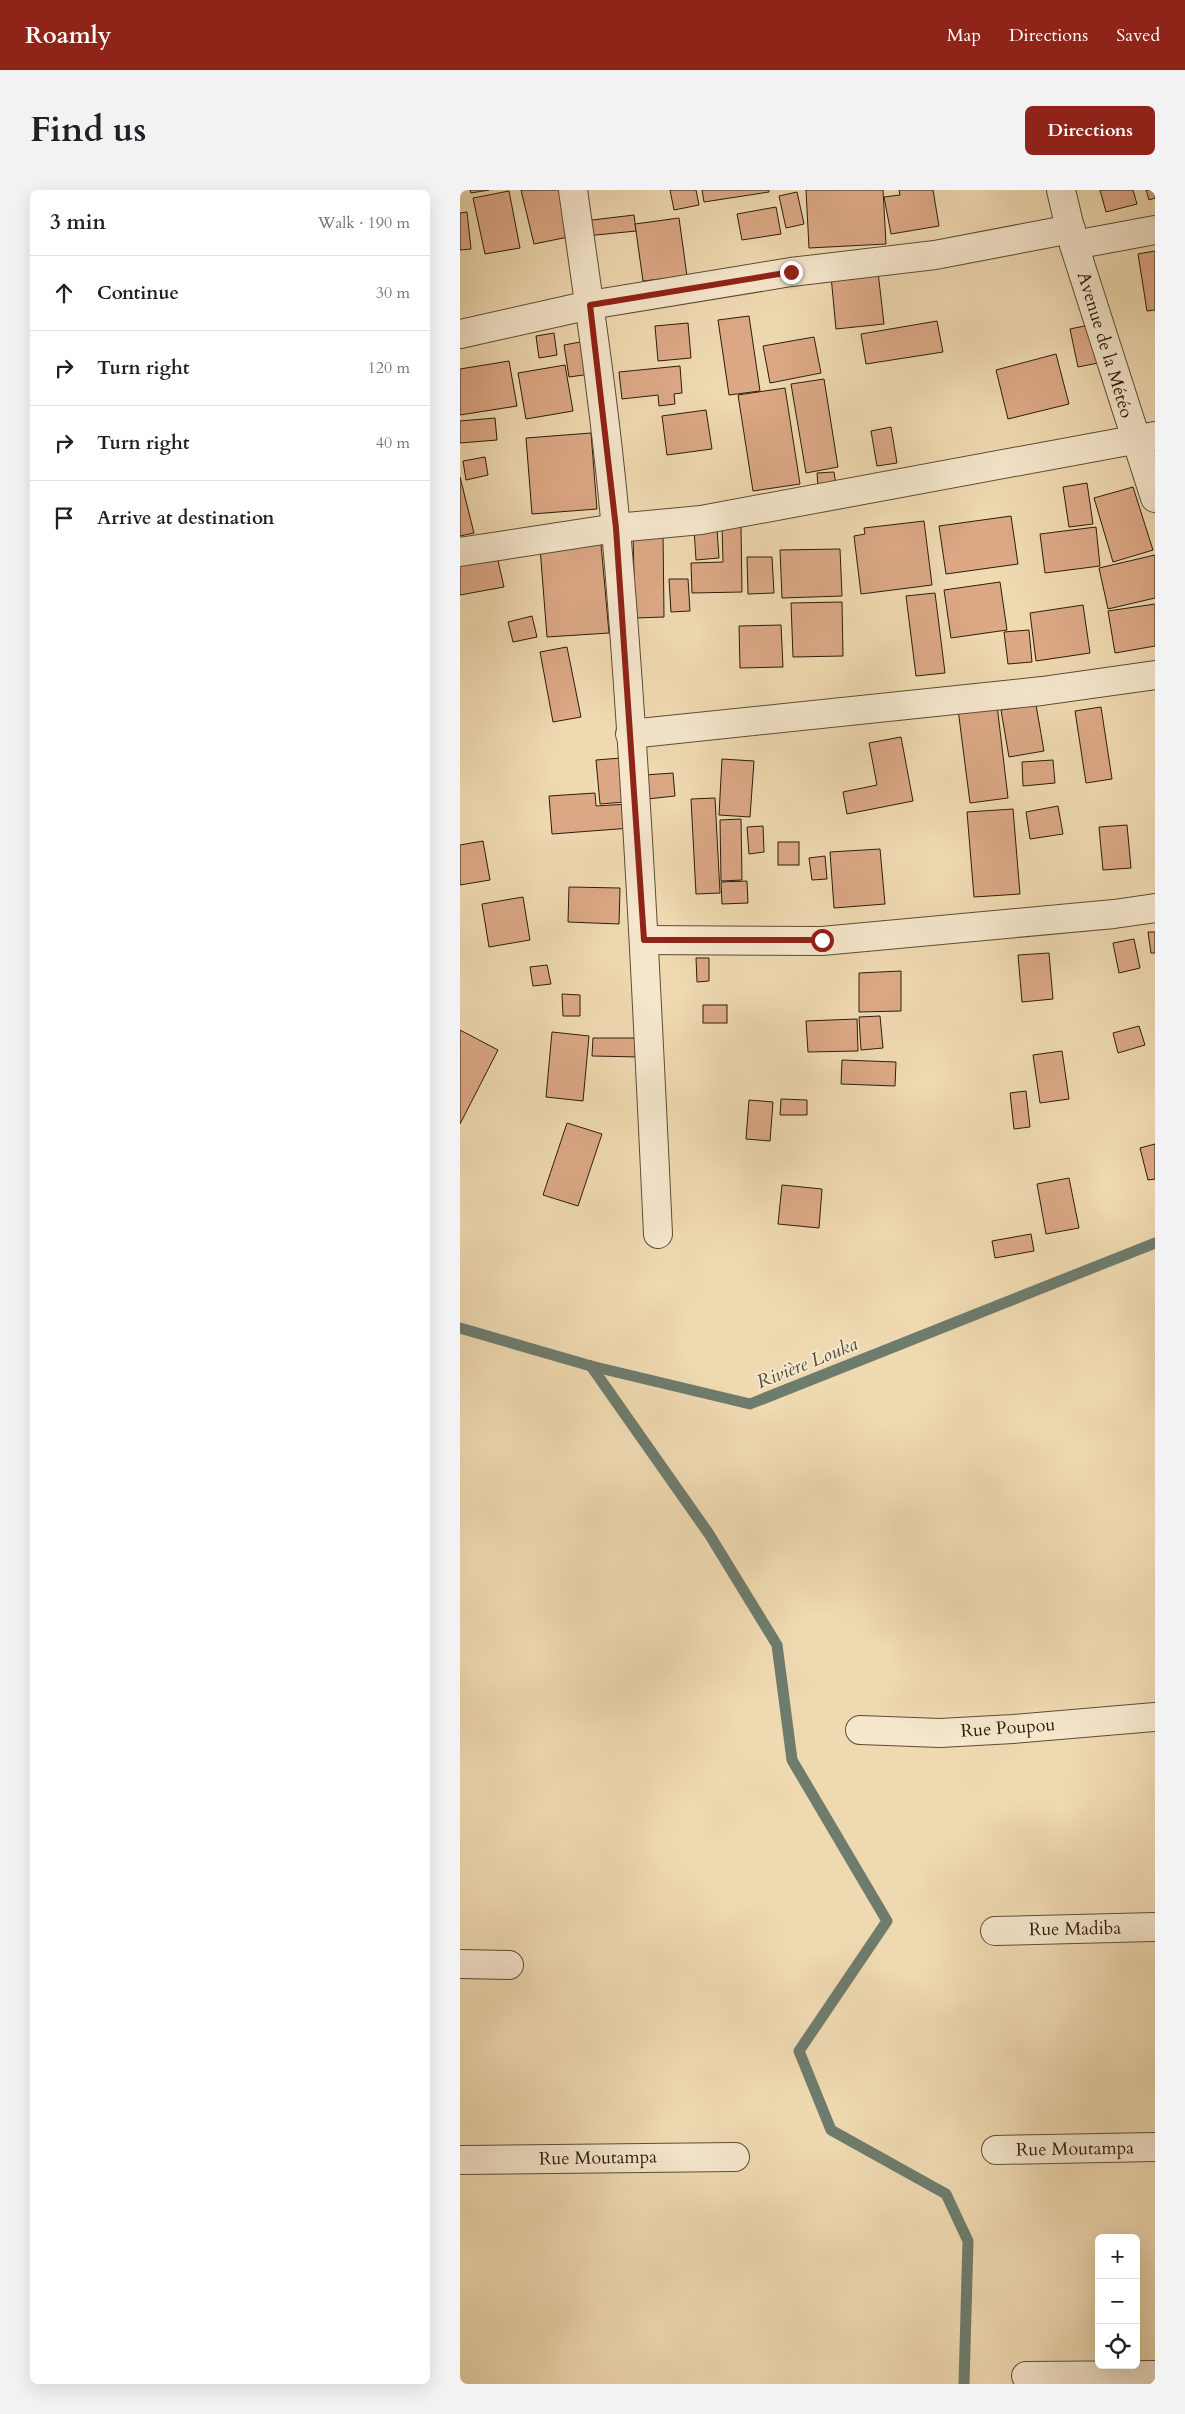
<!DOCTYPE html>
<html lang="en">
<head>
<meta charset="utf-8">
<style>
  :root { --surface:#fff; --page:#f2f2f2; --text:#202124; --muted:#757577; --line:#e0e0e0; --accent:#8f2418 }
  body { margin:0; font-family:Cardo,serif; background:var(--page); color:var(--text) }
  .controls { position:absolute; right:15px; bottom:15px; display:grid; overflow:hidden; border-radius:8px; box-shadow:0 5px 20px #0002 }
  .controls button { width:45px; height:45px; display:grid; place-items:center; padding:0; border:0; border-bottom:1px solid var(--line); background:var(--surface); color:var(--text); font:25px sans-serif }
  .stop { position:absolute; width:15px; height:15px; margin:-11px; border:4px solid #8f2418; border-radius:50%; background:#fff }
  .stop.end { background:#8f2418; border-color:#fff; box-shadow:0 1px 5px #0008 }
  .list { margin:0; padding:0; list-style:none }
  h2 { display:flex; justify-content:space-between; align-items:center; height:65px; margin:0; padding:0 20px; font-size:21px }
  h2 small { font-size:16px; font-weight:400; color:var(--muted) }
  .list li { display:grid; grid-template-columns:32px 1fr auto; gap:15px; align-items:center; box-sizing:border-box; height:75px; padding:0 20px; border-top:1px solid var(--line) }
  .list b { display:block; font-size:19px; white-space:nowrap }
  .list em { font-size:16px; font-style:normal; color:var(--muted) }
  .icon { flex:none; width:28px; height:28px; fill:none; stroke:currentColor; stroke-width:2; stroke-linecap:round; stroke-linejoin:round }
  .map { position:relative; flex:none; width:695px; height:2194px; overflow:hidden; border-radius:8px }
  header { display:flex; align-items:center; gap:30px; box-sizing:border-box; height:70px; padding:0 25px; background:var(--accent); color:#fff }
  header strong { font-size:24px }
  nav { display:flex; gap:28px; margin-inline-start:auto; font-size:18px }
  .intro { display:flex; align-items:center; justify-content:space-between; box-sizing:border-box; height:120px; padding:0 30px }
  h1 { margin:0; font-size:35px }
  .button { padding:12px 22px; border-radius:8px; background:var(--accent); color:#fff; font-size:18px; font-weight:700 }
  main { display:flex; gap:30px; padding:0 30px }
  aside { flex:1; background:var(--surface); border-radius:8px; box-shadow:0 5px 20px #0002 }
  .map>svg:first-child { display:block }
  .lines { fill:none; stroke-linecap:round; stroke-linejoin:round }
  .stream { stroke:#6e7c6d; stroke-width:11 }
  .building { fill:#dca886; stroke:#2b1e0b }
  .minor-casing { stroke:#5c4d34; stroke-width:30 }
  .minor { stroke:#f5e6cc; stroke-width:28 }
  .route { stroke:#8f2418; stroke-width:6 }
  .labels { text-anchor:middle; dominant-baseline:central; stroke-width:4; stroke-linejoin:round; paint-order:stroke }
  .street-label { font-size:18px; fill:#2b1e0b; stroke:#f5e6cc }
  .water-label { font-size:19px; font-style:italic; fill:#4c4d3c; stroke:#f5e6cc }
</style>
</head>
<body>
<header>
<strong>Roamly</strong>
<nav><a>Map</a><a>Directions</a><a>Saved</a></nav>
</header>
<div class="intro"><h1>Find us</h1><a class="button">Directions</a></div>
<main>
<aside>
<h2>3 min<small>Walk · 190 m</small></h2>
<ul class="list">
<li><svg class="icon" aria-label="ahead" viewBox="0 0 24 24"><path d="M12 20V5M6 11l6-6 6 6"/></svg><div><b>Continue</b></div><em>30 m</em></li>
<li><svg class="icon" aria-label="right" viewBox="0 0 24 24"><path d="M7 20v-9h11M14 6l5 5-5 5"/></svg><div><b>Turn right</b></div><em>120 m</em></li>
<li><svg class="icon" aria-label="right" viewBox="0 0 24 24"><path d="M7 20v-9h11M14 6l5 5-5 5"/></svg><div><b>Turn right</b></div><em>40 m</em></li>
<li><svg class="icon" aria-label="arrive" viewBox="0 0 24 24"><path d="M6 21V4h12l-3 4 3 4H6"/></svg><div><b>Arrive at destination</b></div></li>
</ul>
</aside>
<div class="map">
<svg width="695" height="2194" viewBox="0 0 695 2194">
  <rect width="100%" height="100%" fill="#efd9b1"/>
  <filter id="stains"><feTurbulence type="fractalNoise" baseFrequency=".004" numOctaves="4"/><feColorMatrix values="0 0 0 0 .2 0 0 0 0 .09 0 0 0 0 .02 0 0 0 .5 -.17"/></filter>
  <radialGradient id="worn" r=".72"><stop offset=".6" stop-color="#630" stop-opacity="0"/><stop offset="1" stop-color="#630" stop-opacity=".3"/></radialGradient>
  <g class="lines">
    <g class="stream">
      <polyline points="0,1138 131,1176 290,1214 695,1053"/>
      <polyline points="131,1176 249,1344 317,1455 332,1570 427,1731 339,1861 371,1940 486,2004 508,2051 504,2194"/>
    </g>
  </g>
  <g class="building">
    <polygon points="10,0 29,0 11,3"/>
    <polygon points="61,0 103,0 113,46 74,54"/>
    <polygon points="210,0 236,0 239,15 214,20"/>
    <polygon points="242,0 309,0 309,2 244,12"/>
    <polygon points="346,0 423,0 426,54 349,58"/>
    <polygon points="439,0 473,0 479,36 431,44 424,7 440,5"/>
    <polygon points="640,0 673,0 677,14 646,22"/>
    <polygon points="686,0 695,0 695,8 689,10"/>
    <polygon points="49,1 60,58 25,64 13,8"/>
    <polygon points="337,2 344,34 326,38 319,6"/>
    <polygon points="316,17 321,44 282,50 277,24"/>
    <polygon points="7,22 11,59 0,60 0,23"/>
    <polygon points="174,25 176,41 126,46 124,31"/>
    <polygon points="219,28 227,86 183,91 175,34"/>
    <polygon points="695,61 695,120 687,121 678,64"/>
    <polygon points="418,82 424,134 376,139 371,86"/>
    <polygon points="289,126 300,201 269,205 258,130"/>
    <polygon points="477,131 483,162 406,174 401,144"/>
    <polygon points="228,133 231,168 198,171 195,136"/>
    <polygon points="629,135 638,173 618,177 610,139"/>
    <polygon points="94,143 97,165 79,168 76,146"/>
    <polygon points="354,147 361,183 310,193 303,156"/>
    <polygon points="126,151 131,184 109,187 104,155"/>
    <polygon points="596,164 609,214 548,229 536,180"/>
    <polygon points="49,171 57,216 0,225 0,179"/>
    <polygon points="105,175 113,221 66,229 58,183"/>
    <polygon points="220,176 222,203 214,204 215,214 199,216 198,205 162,209 159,182"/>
    <polygon points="364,189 378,277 346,283 331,194"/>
    <polygon points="325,198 340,294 293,301 278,205"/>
    <polygon points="246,220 252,259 207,265 202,226"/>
    <polygon points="35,228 37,250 0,253 0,231"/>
    <polygon points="431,237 437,273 417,276 411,241"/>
    <polygon points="131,243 137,319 72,324 66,248"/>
    <polygon points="25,267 28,285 6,290 3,271"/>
    <polygon points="374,282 376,295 358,297 357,283"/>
    <polygon points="0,287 14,343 0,346"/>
    <polygon points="627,293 633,334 609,337 603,297"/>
    <polygon points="673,297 693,360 653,372 634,308"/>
    <polygon points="551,326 558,374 486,384 479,336"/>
    <polygon points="464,331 472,395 401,404 394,346 405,344 404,338"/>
    <polygon points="262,337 281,337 282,402 232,403 231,373 263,372"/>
    <polygon points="636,337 640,376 585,383 580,344"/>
    <polygon points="234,339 257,339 259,368 236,370"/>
    <polygon points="173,342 203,342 204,427 175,428"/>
    <polygon points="141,354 149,443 87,447 80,358"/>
    <polygon points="380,359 382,406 322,408 320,360"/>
    <polygon points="695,365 695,408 648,419 639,378"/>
    <polygon points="37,366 44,397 0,405 0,373"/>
    <polygon points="287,367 312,367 314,403 288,404"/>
    <polygon points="209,389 228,389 230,421 211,422"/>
    <polygon points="540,392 547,440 491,448 484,400"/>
    <polygon points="475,403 485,483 456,486 446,406"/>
    <polygon points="382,412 383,466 333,467 331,413"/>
    <polygon points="695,414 695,456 655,463 648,421"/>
    <polygon points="623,415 630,463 576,471 570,423"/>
    <polygon points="72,426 77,447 53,452 48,432"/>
    <polygon points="321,435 323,477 280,478 279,436"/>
    <polygon points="569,440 572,472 548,474 544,442"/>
    <polygon points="107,457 121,527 93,532 80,462"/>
    <polygon points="537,515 548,608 510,613 498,519"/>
    <polygon points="576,515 584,561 549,567 541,520"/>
    <polygon points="641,517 652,589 626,593 615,521"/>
    <polygon points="441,547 453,611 387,624 383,602 417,595 409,553"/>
    <polygon points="161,568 165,612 140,614 136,570"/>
    <polygon points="262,569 294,571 290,627 259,625"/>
    <polygon points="593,570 595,593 563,596 562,572"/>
    <polygon points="213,583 215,606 187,609 185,585"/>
    <polygon points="135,603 136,616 169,614 171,638 92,644 89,606"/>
    <polygon points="255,608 260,703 236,704 231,609"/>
    <polygon points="598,616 603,644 570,649 566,622"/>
    <polygon points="553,619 560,704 514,707 507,622"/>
    <polygon points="281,629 282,690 261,691 260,630"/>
    <polygon points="667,635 671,678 643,680 639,637"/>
    <polygon points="303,636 304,662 289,664 287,637"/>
    <polygon points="23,651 30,690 0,695 0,655"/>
    <rect x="318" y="652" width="21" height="23"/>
    <polygon points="420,659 425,714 374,718 370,662"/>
    <polygon points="365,666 367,689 352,690 349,668"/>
    <polygon points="287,691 288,713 262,714 261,692"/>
    <polygon points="109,697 160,698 159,734 108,732"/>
    <polygon points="63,707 70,750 29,757 22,714"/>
    <polygon points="688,742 695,742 695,763 691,763"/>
    <polygon points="674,749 680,778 659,783 653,753"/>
    <polygon points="589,763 593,809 562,812 558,765"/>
    <polygon points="236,768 249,768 249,791 237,792"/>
    <polygon points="87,775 91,794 73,796 70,777"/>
    <polygon points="441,781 441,821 399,822 399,783"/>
    <polygon points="102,804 120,805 120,826 103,826"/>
    <rect x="243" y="815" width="24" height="18"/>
    <polygon points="420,826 423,858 401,860 399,827"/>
    <polygon points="397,829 398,861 348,862 346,831"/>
    <polygon points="679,836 685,855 658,863 653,843"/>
    <polygon points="0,840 38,860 0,934"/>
    <polygon points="92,842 129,846 123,911 86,907"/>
    <polygon points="133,848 181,848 181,867 132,866"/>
    <polygon points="602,861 609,909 580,913 573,865"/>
    <polygon points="382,870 436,872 435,896 381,894"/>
    <polygon points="566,901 570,937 554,939 550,903"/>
    <polygon points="321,909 347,910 347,925 320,925"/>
    <polygon points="289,910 313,912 310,951 286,949"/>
    <polygon points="107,933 142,944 118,1016 83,1005"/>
    <polygon points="695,954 695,989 688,990 680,958"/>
    <polygon points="609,988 619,1038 586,1044 577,994"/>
    <polygon points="322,995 362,999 359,1038 318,1034"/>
    <polygon points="571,1044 574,1061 535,1068 532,1051"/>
  </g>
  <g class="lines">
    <defs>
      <g id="minor">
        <path d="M113 0C129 113 146 226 156 340 176 574 187 809 198 1044"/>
        <polyline points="601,0 614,55 695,308"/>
        <polyline points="614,55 695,40"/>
        <polyline points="0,144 130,115 331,82 475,65 611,39"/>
        <polyline points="0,362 156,338 241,330 695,246"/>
        <polyline points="170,544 582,501 695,485"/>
        <polyline points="184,750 362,751 654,724 695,718"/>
        <polyline points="400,1540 480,1543 553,1539 695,1527"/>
        <polyline points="535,1741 695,1737"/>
        <polyline points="0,1774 49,1775"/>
        <polyline points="536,1960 695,1957"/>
        <polyline points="0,1970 275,1967"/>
        <polyline points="566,2186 695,2185"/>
      </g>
    </defs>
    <use href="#minor" class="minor-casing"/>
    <use href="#minor" class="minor"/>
  </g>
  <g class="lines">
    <polyline class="route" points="331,82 130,115 156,338 184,750 362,750"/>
  </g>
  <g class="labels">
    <g class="street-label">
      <text transform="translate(645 155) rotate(73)">Avenue de la Météo</text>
      <text transform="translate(548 1538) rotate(-4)">Rue Poupou</text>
      <text transform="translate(615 1739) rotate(-1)">Rue Madiba</text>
      <text transform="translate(615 1959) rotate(-1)">Rue Moutampa</text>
      <text transform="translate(138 1968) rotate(-1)">Rue Moutampa</text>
    </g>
    <g class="water-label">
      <text transform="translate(347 1173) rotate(-22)">Rivière Louka</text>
    </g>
  </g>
  <rect width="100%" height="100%" filter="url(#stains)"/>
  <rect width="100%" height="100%" fill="url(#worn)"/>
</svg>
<div class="controls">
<button>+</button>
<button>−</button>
<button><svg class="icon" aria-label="locate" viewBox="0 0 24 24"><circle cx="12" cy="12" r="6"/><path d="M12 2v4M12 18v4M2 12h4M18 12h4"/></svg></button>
</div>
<div class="stop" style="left:362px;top:750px"></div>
<div class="stop end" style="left:331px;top:82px"></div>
</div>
</main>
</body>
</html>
